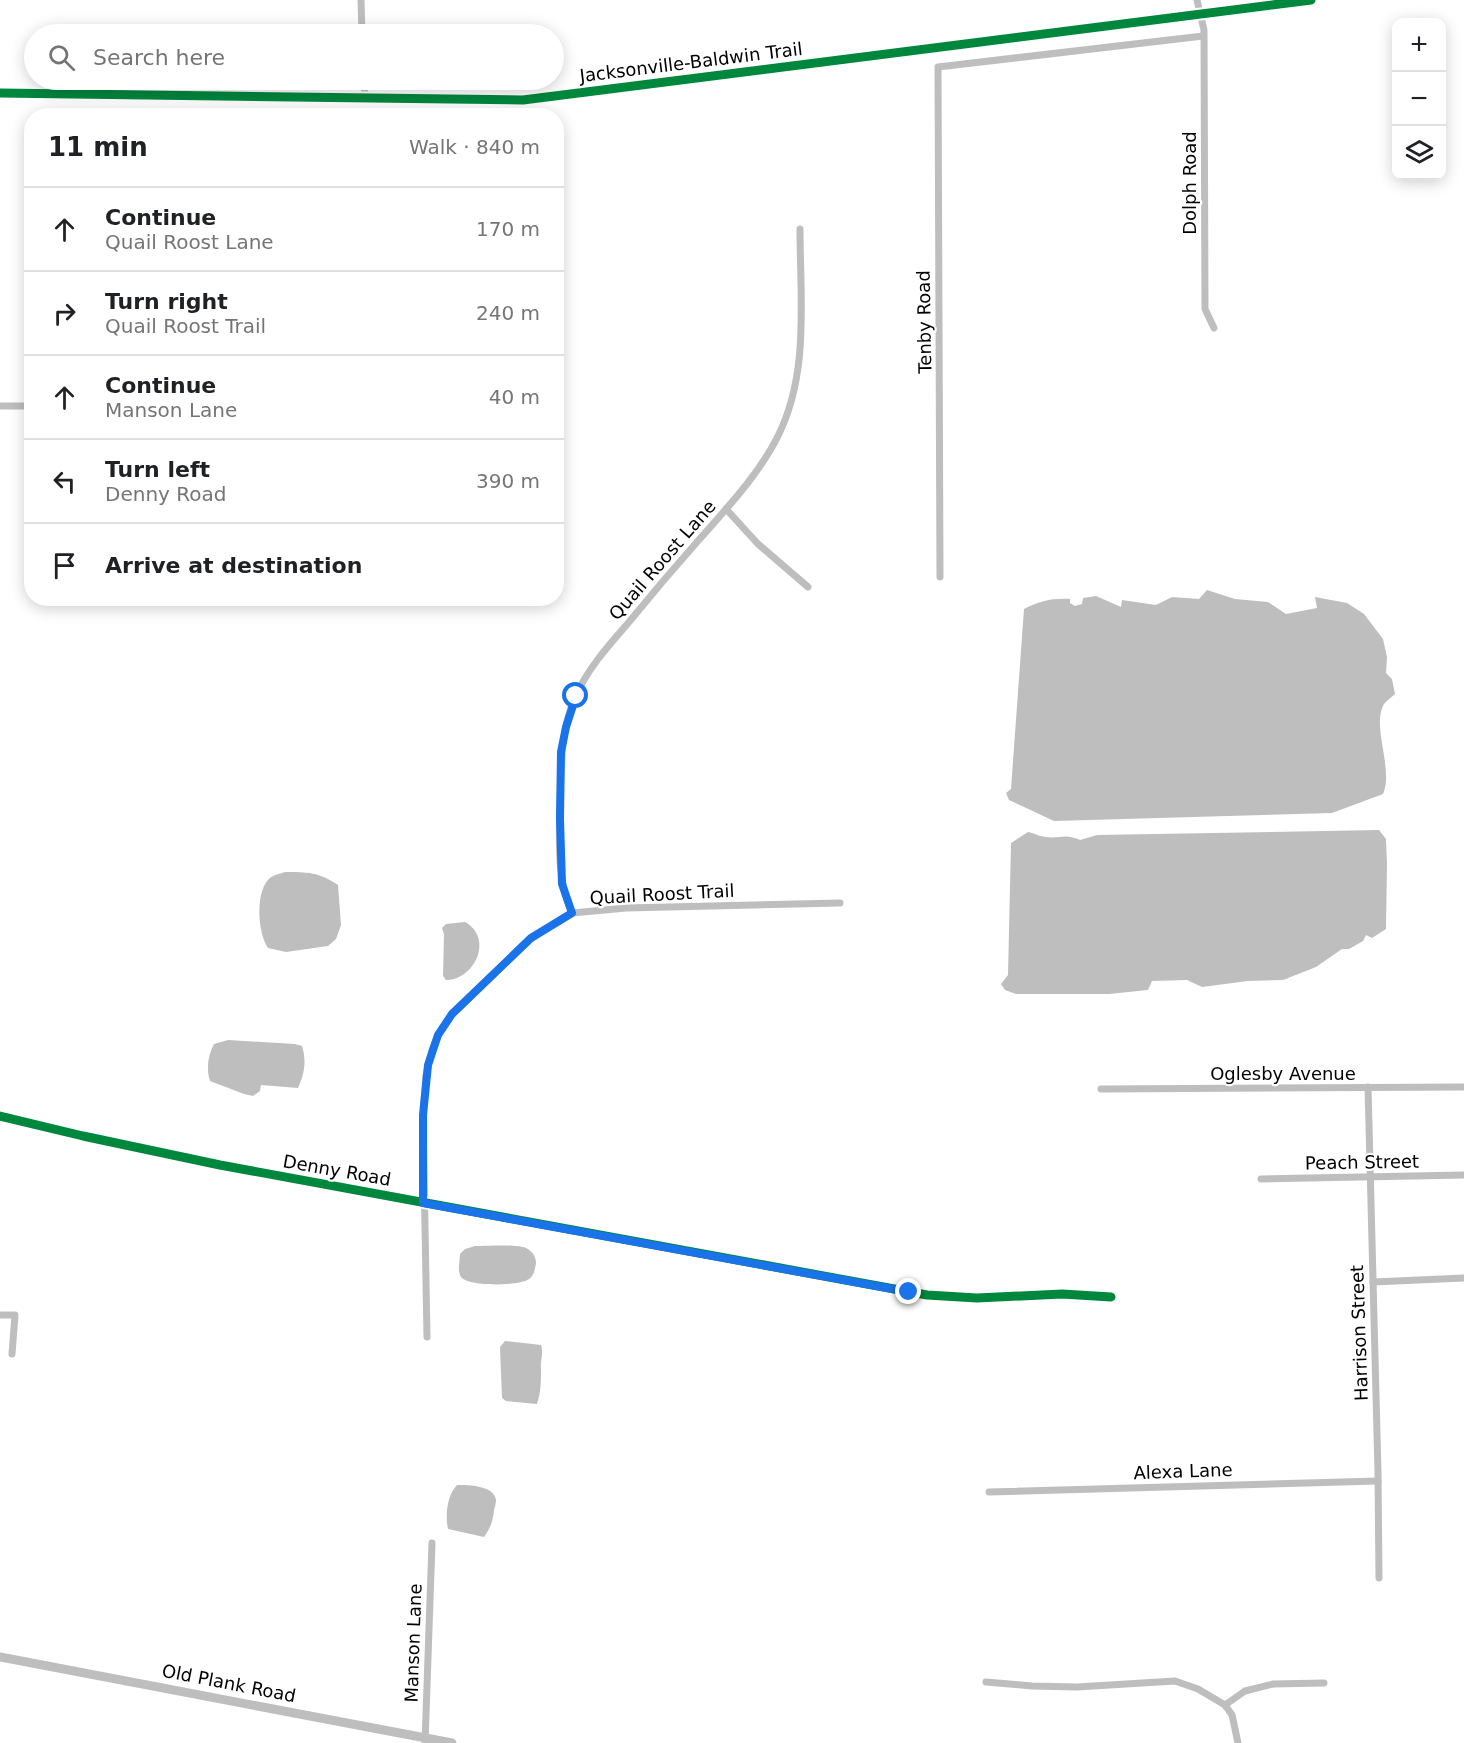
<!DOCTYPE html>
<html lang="en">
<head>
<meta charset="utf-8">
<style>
  :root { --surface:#fff; --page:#f6f6f6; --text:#202124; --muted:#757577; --line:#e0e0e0 }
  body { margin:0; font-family:"DejaVu Sans",sans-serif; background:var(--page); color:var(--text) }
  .controls { position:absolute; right:18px; top:18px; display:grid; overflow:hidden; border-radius:12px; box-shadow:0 3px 15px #0003 }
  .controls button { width:54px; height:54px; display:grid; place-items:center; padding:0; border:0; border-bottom:2px solid var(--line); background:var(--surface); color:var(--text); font:30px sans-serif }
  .stop { position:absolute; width:18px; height:18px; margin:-14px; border:4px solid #1a73e8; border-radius:50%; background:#fff }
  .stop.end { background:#1a73e8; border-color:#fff; box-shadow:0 2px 6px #0008 }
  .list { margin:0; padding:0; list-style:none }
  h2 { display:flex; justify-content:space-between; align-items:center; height:78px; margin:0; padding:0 24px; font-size:26px }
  h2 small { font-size:20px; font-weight:400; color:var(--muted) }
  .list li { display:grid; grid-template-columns:39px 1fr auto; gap:18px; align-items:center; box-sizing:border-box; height:84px; padding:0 24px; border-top:2px solid var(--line) }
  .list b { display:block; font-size:22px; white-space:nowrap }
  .list p { margin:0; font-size:20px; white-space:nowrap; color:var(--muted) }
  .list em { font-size:20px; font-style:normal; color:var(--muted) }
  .icon { flex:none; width:33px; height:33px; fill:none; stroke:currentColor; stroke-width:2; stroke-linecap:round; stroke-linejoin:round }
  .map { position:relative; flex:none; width:1464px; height:1743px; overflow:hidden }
  .search { position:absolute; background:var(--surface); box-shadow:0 3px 15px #0003; left:24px; top:24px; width:540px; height:66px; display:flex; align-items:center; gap:15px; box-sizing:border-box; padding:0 21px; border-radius:33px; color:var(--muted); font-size:22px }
  .panel { position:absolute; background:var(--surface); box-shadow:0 3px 15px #0003; left:24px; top:108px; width:540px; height:498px; border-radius:24px }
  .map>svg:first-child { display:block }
  .water { fill:#bebebe }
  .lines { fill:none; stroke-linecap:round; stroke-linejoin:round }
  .minor { stroke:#bebebe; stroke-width:7 }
  .tertiary { stroke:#bebebe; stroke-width:9 }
  .cycleway-casing { stroke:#fff; stroke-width:13 }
  .cycleway { stroke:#00873e; stroke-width:9 }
  .route { stroke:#1a73e8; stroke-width:8 }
  .labels { text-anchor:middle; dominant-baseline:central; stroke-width:4.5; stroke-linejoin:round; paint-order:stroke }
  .street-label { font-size:18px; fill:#000; stroke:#fff }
</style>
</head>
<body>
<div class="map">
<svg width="1464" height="1743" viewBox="0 0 1464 1743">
  <rect width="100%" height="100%" fill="#fff"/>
  <g class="water">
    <path d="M1207 590 1235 599 1268 602 1286 614 1317 608 1315 597 1347 603 1364 614 1383 639 1387 657 1386 673 1392 679 1395 694C1392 697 1387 700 1384 704 1371 726 1394 769 1383 794L1332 813 1054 821 1009 800 1006 793 1011 789 1024 609C1039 601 1053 598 1070 599V603L1075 606 1082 604 1083 598 1096 596 1121 607 1122 600 1156 605 1172 597 1199 599Z"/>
    <path d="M1379 830 1386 839 1387 864 1386 929 1372 938 1366 935 1363 941 1349 949H1342L1316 967 1283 980 1248 981 1202 987 1187 980 1152 981 1148 990 1109 994H1016L1005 990 1001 984 1008 975 1011 843 1028 832C1034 833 1041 837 1046 837 1061 839 1064 833 1080 840L1097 835Z"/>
    <path d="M285 872C307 872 319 872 338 885L341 925 336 939 328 946 286 952 268 948C258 933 255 895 268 880 272 875 279 874 285 872Z"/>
    <path d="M465 922C494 938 475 980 446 980L443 976 444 934 442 928 446 924Z"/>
    <path d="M228 1040 295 1044 302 1046C307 1062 304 1074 298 1088L261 1085 260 1091 253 1096 244 1094 210 1081C206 1069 208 1055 214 1044Z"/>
    <path d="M475 1246C487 1246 516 1244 526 1248 532 1251 536 1256 536 1263 535 1269 534 1276 529 1279 520 1286 468 1287 461 1277 457 1271 460 1260 460 1254L465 1249Z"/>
    <path d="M505 1341 541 1345C544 1354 540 1360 541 1369 541 1381 541 1392 537 1404L506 1401 502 1398 500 1347Z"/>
    <path d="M457 1485C468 1485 494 1485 496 1500 496 1503 495 1506 494 1510 493 1521 491 1527 484 1537L448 1529C445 1516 447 1495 457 1485Z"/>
  </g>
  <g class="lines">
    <g class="minor">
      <polyline points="361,0 362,34"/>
      <polyline points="1197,0 1204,30 1205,309 1214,328"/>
      <polyline points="364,80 365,98"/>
      <polyline points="0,406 32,406"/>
      <polyline points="726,509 758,544 808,587"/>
      <polyline points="940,577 938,67 1203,36"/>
      <path d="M572 913C557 880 559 843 560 806 561 769 560 730 576 695 589 667 609 645 629 622 651 595 674 568 697 542 725 510 757 477 777 438 810 374 800 298 800 229"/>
      <polyline points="1368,1087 1378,1472 1379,1578"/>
      <polyline points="1101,1089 1464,1087"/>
      <polyline points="0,1116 83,1136 220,1165 927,1295 977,1298 1062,1294 1111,1297"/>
      <polyline points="1261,1179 1464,1175"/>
      <polyline points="1373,1282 1464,1278"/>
      <polyline points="0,1315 15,1315 12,1354"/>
      <polyline points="427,1337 423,1115 426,1075 432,1050 438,1035 452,1014 531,938 572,913 626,908 840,903"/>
      <polyline points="989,1492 1378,1481"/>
      <polyline points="986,1682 1032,1686 1077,1687 1175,1681 1198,1689 1225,1705 1232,1715 1238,1743"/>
      <polyline points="1225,1705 1245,1691 1273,1684 1324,1683"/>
      <polyline points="425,1743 432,1543"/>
    </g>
    <polyline class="tertiary" points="0,1657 452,1743"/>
    <defs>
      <g id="cycleway">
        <polyline points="0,93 523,100 1311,0"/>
        <polyline points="0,1116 83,1136 220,1165 927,1295 977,1298 1062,1294 1111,1297"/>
      </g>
    </defs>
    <use href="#cycleway" class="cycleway-casing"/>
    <use href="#cycleway" class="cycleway"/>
  </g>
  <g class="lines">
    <polyline class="route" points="576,696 566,727 561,752 560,819 562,884 572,913 531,938 452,1014 438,1035 428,1065 423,1115 423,1203 909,1292"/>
  </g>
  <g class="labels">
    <g class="street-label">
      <text transform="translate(691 62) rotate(-7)">Jacksonville-Baldwin Trail</text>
      <text transform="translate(1189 183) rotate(-90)">Dolph Road</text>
      <text transform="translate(924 322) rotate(-91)">Tenby Road</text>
      <text transform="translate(662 560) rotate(-49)">Quail Roost Lane</text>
      <text transform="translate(662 894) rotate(-3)">Quail Roost Trail</text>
      <text x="1283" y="1073">Oglesby Avenue</text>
      <text transform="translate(1362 1162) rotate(-1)">Peach Street</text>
      <text transform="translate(337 1170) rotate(10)">Denny Road</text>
      <text transform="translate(1359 1333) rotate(-92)">Harrison Street</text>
      <text transform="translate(1183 1471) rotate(-2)">Alexa Lane</text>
      <text transform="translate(413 1643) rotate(-88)">Manson Lane</text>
      <text transform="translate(229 1683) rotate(11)">Old Plank Road</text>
    </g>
  </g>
</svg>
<div class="controls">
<button>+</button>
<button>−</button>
<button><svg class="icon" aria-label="layers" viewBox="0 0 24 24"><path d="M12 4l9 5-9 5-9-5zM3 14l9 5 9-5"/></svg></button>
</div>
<div class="stop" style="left:576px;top:696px"></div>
<div class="stop end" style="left:909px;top:1292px"></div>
<div class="search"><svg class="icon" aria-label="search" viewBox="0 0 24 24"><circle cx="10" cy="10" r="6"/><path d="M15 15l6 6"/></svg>Search here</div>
<section class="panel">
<h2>11 min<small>Walk · 840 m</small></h2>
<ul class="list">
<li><svg class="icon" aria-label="ahead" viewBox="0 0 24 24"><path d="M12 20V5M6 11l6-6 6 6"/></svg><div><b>Continue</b><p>Quail Roost Lane</p></div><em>170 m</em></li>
<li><svg class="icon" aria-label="right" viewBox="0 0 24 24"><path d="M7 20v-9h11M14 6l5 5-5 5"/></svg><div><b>Turn right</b><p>Quail Roost Trail</p></div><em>240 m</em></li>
<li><svg class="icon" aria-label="ahead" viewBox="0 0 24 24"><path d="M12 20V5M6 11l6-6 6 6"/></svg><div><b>Continue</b><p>Manson Lane</p></div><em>40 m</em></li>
<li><svg class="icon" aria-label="left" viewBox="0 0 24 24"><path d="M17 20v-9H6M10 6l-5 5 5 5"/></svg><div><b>Turn left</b><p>Denny Road</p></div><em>390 m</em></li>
<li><svg class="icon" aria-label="arrive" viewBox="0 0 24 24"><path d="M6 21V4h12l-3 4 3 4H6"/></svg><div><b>Arrive at destination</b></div></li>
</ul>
</section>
</div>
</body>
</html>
